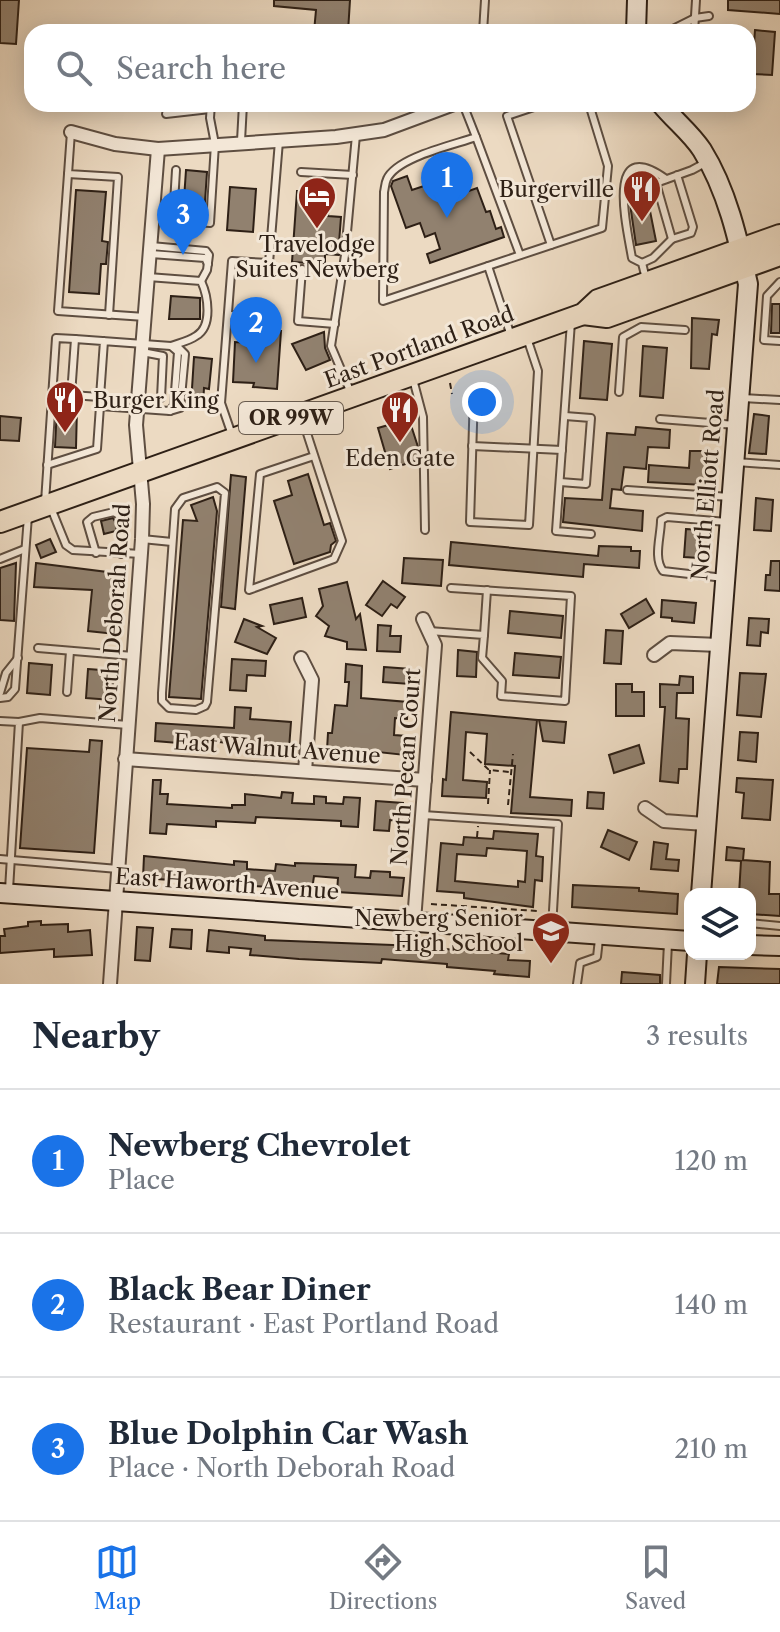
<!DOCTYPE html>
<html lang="en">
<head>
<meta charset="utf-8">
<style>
  :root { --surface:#fff; --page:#f6f6f7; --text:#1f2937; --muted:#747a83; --line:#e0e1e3; --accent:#1a73e8 }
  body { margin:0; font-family:"Libre Caslon Text",serif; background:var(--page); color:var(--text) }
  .controls { position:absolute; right:24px; bottom:24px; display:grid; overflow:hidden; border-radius:16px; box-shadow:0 4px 20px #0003 }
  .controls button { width:72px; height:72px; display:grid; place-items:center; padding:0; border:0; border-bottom:2px solid var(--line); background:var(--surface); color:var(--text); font:40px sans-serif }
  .you { position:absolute; left:482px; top:402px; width:28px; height:28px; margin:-20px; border:6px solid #fff; border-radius:50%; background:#1a73e8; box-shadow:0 0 0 12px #1a73e833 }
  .badge { display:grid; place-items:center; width:52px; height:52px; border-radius:50%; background:var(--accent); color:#fff; font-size:26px; font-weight:700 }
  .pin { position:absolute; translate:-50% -66px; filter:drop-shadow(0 2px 4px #0008) }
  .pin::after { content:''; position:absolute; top:42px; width:28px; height:24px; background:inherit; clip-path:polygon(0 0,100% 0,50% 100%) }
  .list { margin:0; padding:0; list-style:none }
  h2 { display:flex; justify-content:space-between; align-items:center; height:104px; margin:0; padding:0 32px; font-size:34px }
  h2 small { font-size:26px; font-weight:400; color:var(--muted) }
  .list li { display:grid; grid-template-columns:52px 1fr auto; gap:24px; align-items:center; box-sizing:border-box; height:144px; padding:0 32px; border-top:2px solid var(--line) }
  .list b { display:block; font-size:30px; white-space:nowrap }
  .list p { margin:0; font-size:26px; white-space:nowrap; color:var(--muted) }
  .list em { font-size:26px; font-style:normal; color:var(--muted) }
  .icon { flex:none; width:44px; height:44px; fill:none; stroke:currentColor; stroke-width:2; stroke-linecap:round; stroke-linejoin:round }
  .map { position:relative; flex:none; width:780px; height:984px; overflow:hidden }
  .search { position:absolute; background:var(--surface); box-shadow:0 4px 20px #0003; left:24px; right:24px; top:24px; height:88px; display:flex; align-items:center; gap:20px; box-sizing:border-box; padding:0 28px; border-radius:24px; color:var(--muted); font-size:30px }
  .sheet { height:536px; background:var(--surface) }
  nav { display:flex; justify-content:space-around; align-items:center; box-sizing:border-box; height:112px; border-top:2px solid var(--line); background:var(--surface); font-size:22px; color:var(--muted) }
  nav a { display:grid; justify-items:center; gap:4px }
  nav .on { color:var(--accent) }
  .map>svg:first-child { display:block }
  .building { fill:#91816f; stroke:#2e2016; stroke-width:2; fill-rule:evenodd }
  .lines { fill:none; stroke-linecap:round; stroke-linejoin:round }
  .lane-casing { stroke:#5e4e41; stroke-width:10 }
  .street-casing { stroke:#5e4e41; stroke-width:16 }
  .secondary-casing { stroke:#2e2016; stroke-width:22 }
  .primary-casing { stroke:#2e2016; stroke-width:24 }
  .path { stroke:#2e2016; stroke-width:2; stroke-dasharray:6 4; stroke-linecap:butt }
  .lane { stroke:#f3e7d7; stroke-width:6 }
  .street { stroke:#f3e7d7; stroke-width:12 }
  .secondary { stroke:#f3e7d7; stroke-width:18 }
  .primary { stroke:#ecdac2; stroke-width:20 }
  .labels { text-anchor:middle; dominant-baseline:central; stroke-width:6; stroke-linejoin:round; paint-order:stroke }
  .shield { fill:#f3e7d7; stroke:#695c50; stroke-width:2 }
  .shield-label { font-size:20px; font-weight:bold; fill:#2e2016 }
  .poi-label { font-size:22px; fill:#2e2016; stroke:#f3e7d7; text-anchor:end }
  .street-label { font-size:22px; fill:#2e2016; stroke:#f3e7d7 }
</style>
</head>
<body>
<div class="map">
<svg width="780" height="984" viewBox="0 0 780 984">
  <rect width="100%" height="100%" fill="#ecdac2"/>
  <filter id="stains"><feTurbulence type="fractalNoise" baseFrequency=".0025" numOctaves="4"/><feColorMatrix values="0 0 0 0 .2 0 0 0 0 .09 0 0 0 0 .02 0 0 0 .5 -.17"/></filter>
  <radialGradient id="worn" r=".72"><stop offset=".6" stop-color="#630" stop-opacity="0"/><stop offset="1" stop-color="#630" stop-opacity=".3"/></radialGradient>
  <g class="building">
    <polygon points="0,0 19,0 16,44 0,43"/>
    <polygon points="274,0 350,0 348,32 314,32 316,10 274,6"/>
    <polygon points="728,0 780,0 780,14 728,10"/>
    <polygon points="755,30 775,32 772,75 752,74"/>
    <polygon points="186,170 207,172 204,216 183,214"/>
    <polygon points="407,176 412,190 445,179 452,197 477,188 486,212 490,211 496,229 501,227 504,237 430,263 427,254 440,249 435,233 425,237 420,223 406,228 391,186 393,181"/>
    <polygon points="230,187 256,189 253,232 227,230"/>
    <polygon points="76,190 106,192 102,241 108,242 106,264 101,264 99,294 69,292"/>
    <polygon points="297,191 330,193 328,216 341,217 339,243 346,249 354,244 353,256 345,249 339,255 325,254 325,264 292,262"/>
    <polygon points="648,201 656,241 636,245 630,204"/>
    <polygon points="171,296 200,298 200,319 169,319"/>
    <polygon points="772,304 780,304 780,333 771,333"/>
    <polygon points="692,318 719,320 717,335 712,334 709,369 691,368"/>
    <polygon points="266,330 281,331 277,389 253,387 254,383 233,382 235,342 265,344"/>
    <polygon points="324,332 325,348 330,360 306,370 292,344"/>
    <polygon points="584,341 612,344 607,400 580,398"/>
    <polygon points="643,346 667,348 663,398 640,396"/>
    <polygon points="194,357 212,359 209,389 204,388 203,405 191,404"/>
    <polygon points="57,407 77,408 76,448 55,447"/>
    <polygon points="754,414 769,416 766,454 749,453"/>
    <polygon points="0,416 21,418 19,441 0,440"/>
    <polygon points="409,419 418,447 418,460 390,469 378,428"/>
    <polygon points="636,427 670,430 669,448 648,447 646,469 624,467 621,490 612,489 610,508 643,511 642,531 563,522 565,498 602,500 607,433 635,435"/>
    <polygon points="690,451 706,451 704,485 648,482 649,465 689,468"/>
    <polygon points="308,474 324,525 330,523 336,541 331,545 330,552 294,564 274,501 292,495 288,481"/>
    <polygon points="231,475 246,477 235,609 221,607"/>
    <polygon points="213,497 217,511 201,699 169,697 183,520 197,521 191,505"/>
    <polygon points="756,498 773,500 771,531 754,530"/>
    <polygon points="113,518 117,525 116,531 104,534 101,521"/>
    <polygon points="686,529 701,530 699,558 684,557"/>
    <polygon points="50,539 56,552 41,558 36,545"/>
    <polygon points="451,542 598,556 599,546 631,547 631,551 640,551 639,568 584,564 583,577 449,565"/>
    <polygon points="404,558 443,560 441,586 402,583"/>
    <polygon points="771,561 780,561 780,591 765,590 766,575 770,575"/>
    <polygon points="16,563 14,621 0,620 0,568"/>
    <polygon points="36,563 115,573 115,634 88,631 92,590 34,587"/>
    <polygon points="383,581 405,597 397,608 391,604 382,616 366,605"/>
    <polygon points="347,582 356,619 360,614 366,650 347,649 347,642 325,636 329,626 316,616 323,606 319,589"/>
    <polygon points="302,598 306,617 274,624 270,605"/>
    <polygon points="646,599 654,613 629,628 621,614"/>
    <polygon points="662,600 696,603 694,623 672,621 672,618 661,617"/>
    <polygon points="510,611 563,616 561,638 508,633"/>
    <polygon points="749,618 769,619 768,633 761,632 760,646 747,645"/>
    <polygon points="244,619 262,626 257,627 276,638 267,654 235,642"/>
    <polygon points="378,625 391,626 390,636 401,636 400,652 377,651"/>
    <polygon points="606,630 623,631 621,664 604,663"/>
    <polygon points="458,650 477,652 476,677 457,676"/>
    <polygon points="515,653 561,657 559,678 513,675"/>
    <polygon points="232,659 266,661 265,676 247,675 246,691 230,690"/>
    <polygon points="29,663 52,665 50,695 27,693"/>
    <polygon points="346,664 362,666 361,698 408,702 407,719 395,718 394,735 407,736 405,755 341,748 341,751 327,750 328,733 332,733 335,705 347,706 349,682 345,682"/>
    <polygon points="384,667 411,669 410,684 383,682"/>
    <polygon points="88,669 114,671 112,700 86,698"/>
    <polygon points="740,673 766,674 761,717 737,715"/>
    <polygon points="680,676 693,677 693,693 677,693 676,718 689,719 687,769 679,769 678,783 660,781 665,707 660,707 660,684 679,685"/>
    <polygon points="616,684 632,684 632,692 644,692 644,716 616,716"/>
    <polygon points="235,707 251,708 250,719 291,722 289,749 179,738 178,743 155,741 156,723 234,728"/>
    <polygon points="451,712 537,720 530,797 572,800 571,816 511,813 515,766 485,764 487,734 466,732 463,780 487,782 486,798 442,796 443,779 446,780"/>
    <polygon points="539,720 566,722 564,743 543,741"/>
    <polygon points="740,732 758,733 756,762 738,760"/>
    <polygon points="90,740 102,741 94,853 20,848 27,748 89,752"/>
    <polygon points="639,745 644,763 614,773 609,755"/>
    <polygon points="737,778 773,780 770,820 742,818 744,793 736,792"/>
    <polygon points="153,780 161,780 160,794 168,794 167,804 232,808 232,805 245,805 245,794 281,798 282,792 293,793 292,803 314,804 314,796 326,797 326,803 343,804 344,797 360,798 358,827 341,826 341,821 256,817 255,823 216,821 216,827 167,824 166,834 150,833"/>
    <polygon points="588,792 604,793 603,809 587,808"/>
    <polygon points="376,801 403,803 402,821 390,820 389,831 374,830"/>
    <polygon points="608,830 637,842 629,860 601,847"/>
    <path d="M494 831 538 834 536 856 543 857 542 881 535 880 533 907 464 898V893L437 891 441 843 463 845 464 837 493 839ZM487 848 527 851 525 882 518 881V887L455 881 457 854 486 856Z"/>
    <polygon points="654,842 668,844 666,859 679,860 678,871 651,869"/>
    <polygon points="727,847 744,849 743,860 770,862 769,894 780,894 780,916 750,914 750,894 739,894 741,861 726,860"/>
    <polygon points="144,856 234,865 234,861 247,862 247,869 275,871 276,864 295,866 295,863 356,865 355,877 370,878 371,871 390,872 390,877 404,878 402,896 337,892 338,878 314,876 312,890 143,878"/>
    <polygon points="573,885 639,888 639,891 678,894 677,914 572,907"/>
    <polygon points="41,921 41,925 68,924 68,932 90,930 92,955 54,957 54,949 0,953 0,936 5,936 4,929 28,926 28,922"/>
    <polygon points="137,927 153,928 150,961 135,960"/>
    <polygon points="172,929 192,930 191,949 170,947"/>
    <polygon points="209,930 265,936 265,940 393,945 509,954 508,960 530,961 529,977 494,974 495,971 447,967 447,964 382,959 381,963 299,959 250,955 251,949 229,947 229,953 207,951"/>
    <polygon points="719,967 780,969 780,984 717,984"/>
    <polygon points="622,972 660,975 660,984 621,984"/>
  </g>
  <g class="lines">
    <defs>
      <g id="lane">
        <polyline points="483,32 485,0"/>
        <polyline points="667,32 695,18 709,16"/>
        <polyline points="694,32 696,0"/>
        <path d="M463 104 476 137C454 145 397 157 387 179 385 183 385 188 384 192L383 301 488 266 511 336"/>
        <polyline points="543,104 507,116 551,245"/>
        <polyline points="166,114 210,109"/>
        <polyline points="71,132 68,174 118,177 109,315"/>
        <polyline points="476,137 520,255"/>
        <polyline points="241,141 243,104"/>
        <polyline points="301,172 353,175"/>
        <polyline points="68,174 58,311 145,317"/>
        <polyline points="677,175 693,227 691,233 672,239 656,183 692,170 705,163"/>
        <polyline points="153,219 210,223 215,144 210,118 211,104"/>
        <polyline points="173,220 176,170"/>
        <polyline points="346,243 356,135"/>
        <polyline points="151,246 206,251 209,255 207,270 201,281"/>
        <polyline points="151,254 205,258 208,264"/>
        <polyline points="345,255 331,346 351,393"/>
        <polyline points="642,263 653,258 672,239"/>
        <polyline points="488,266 602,228 608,166 589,104"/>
        <polyline points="302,269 298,321 335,324"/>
        <path d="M148 277 201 281C208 296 213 326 196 336 189 341 179 343 171 346L178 352 174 405 170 411"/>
        <path d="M646 279 642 263 632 258C627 228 604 134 666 179"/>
        <polyline points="780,282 767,296 764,340 780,341"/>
        <polyline points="228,315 266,316"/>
        <polyline points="571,322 556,531 591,534"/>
        <polyline points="413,379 423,417 425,530"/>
        <polyline points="619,392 623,337 641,327 685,330"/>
        <polyline points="474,393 470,522 529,525 538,371 527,338"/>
        <polyline points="743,398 780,400"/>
        <polyline points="139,401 154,402 161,398 163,356 142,352"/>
        <polyline points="302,418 342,541 334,559 249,590 260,474 314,456"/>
        <polyline points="660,419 736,425"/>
        <polyline points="232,435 221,403 232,261 269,263 279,141"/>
        <polyline points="472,446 562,450"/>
        <polyline points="736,462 780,465"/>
        <polyline points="47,465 97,449 100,406 170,411 180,408 185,354 178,347 171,346 75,339 71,395 100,397 104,341"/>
        <polyline points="560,482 586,484 591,418 565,416"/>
        <polygon points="217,487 225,493 207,702 205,706 196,710 169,708 162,701 162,693 175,509 183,498"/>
        <polyline points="627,490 730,497"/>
        <polyline points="45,502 56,338 75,339"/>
        <polyline points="51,508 66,545 73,550 141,554"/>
        <polyline points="142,539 172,542"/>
        <polyline points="96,553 87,522 93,517 114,512 120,516 123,524 121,554"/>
        <polyline points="0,559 25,549"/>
        <path d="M724 578 663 571C653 558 661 536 661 520L667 517 727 522"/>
        <polyline points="429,631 484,635 482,658 502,681 501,696 565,701 571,596 451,588"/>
        <polyline points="484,635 487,590"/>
        <polyline points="38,648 133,656"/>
        <polyline points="67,692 70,651"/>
        <polyline points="0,693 6,673 18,658"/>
        <polyline points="0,698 8,697 15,689 28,516"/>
        <polyline points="0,721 19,722 9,890"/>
        <polyline points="19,722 40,718 128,725"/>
        <polyline points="423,815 558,824 552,928"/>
        <polyline points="0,859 118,869"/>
        <polyline points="750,923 780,926"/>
        <polyline points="577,984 580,963 597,957 599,939"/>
        <polyline points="666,984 668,943"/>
      </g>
      <g id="street">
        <polyline points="71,132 115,144 158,149 336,137 384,130 454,104"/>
        <polyline points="654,655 670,643 719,645"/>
        <polyline points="301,658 312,680 305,771"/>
        <polyline points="125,759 425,780"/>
        <polyline points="645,808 664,821 705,824"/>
        <polyline points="414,921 435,645 423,619"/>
        <polyline points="110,984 142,539 143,504 136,425 158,149"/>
      </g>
      <g id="secondary">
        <polyline points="636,32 637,0"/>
        <path d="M661 104C674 120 691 133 702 150 727 190 738 239 748 284L701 894"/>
        <polyline points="0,893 690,941"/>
        <polyline points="750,945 780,946"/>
        <polyline points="695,984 697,954"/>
      </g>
      <g id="primary">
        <polyline points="583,314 607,317 780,255"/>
        <polyline points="0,522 583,314 598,300 780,235"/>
      </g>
    </defs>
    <use href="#lane" class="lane-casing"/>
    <use href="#street" class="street-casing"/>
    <use href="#secondary" class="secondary-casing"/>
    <use href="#primary" class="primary-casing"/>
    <g class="path">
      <polyline points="450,383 452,394"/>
      <polyline points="470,752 489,770 510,772"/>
      <polyline points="488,804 490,770"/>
      <polyline points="508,805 513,754"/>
      <polyline points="477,837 478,826"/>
      <polyline points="431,904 537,911"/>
      <polyline points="689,927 690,916"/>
    </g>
    <use href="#lane" class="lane"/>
    <use href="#street" class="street"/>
    <use href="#secondary" class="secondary"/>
    <use href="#primary" class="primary"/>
  </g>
  <defs>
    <symbol id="restaurant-pin" viewBox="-11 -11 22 30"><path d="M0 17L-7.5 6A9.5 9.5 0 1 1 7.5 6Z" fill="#8f2418" stroke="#f3e7d7"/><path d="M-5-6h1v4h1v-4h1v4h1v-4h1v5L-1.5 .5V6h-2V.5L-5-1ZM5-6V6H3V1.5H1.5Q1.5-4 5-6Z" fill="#fff"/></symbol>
    <symbol id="hotel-pin" viewBox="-11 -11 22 30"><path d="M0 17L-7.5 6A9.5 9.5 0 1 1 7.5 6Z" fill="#8f2418" stroke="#f3e7d7"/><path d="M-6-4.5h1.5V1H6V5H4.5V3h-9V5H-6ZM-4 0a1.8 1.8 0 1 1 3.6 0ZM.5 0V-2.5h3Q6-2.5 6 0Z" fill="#fff"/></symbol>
    <symbol id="school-pin" viewBox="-11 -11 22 30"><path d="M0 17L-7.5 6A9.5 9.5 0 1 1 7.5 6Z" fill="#8f2418" stroke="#f3e7d7"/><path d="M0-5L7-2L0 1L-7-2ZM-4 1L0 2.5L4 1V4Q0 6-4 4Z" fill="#fff"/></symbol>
  </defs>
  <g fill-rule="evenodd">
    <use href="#restaurant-pin" x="620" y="167" width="44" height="60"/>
    <use href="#hotel-pin" x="295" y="174" width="44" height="60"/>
    <use href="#restaurant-pin" x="43" y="378" width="44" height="60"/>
    <use href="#restaurant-pin" x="378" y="388" width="44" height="60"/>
    <use href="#school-pin" x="529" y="909" width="44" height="60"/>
  </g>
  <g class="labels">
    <rect class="shield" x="239" y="402" width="104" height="32" rx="6"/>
    <g class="shield-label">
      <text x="291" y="418">OR 99W</text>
    </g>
    <g class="poi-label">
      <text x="614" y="189">Burgerville</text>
      <text x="317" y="244" text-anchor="middle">Travelodge<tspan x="317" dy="25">Suites Newberg</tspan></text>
      <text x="93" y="400" text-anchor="start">Burger King</text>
      <text x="400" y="458" text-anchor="middle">Eden Gate</text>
      <text x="523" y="918">Newberg Senior<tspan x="523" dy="25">High School</tspan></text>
    </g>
    <g class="street-label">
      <text transform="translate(419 347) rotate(-20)">East Portland Road</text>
      <text transform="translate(708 485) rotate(-85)">North Elliott Road</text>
      <text transform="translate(115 613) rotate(-86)">North Deborah Road</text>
      <text transform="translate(277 749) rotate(4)">East Walnut Avenue</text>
      <text transform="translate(406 767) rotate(-86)">North Pecan Court</text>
      <text transform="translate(227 884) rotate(4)">East Haworth Avenue</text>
    </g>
  </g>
  <rect width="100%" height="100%" filter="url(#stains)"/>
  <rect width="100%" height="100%" fill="url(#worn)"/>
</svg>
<div class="controls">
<button><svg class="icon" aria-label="layers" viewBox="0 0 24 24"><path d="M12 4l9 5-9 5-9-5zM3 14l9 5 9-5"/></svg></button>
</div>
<div class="you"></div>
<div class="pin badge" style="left:447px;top:218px">1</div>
<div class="pin badge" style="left:256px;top:363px">2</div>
<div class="pin badge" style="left:183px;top:255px">3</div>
<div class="search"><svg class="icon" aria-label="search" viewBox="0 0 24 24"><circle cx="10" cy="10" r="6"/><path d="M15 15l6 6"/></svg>Search here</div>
</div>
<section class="sheet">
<h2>Nearby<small>3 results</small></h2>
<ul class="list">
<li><span class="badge">1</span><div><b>Newberg Chevrolet</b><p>Place</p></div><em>120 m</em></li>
<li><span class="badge">2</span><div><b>Black Bear Diner</b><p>Restaurant · East Portland Road</p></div><em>140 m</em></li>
<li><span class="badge">3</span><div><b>Blue Dolphin Car Wash</b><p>Place · North Deborah Road</p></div><em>210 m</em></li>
</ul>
</section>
<nav>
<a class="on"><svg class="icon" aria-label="map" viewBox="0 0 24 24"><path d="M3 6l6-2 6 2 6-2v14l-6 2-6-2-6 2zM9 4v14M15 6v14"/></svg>Map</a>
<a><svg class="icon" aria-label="directions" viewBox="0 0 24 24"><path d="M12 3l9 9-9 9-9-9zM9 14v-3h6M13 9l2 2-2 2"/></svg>Directions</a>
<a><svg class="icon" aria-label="saved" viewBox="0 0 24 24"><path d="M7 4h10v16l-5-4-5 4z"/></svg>Saved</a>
</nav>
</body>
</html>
